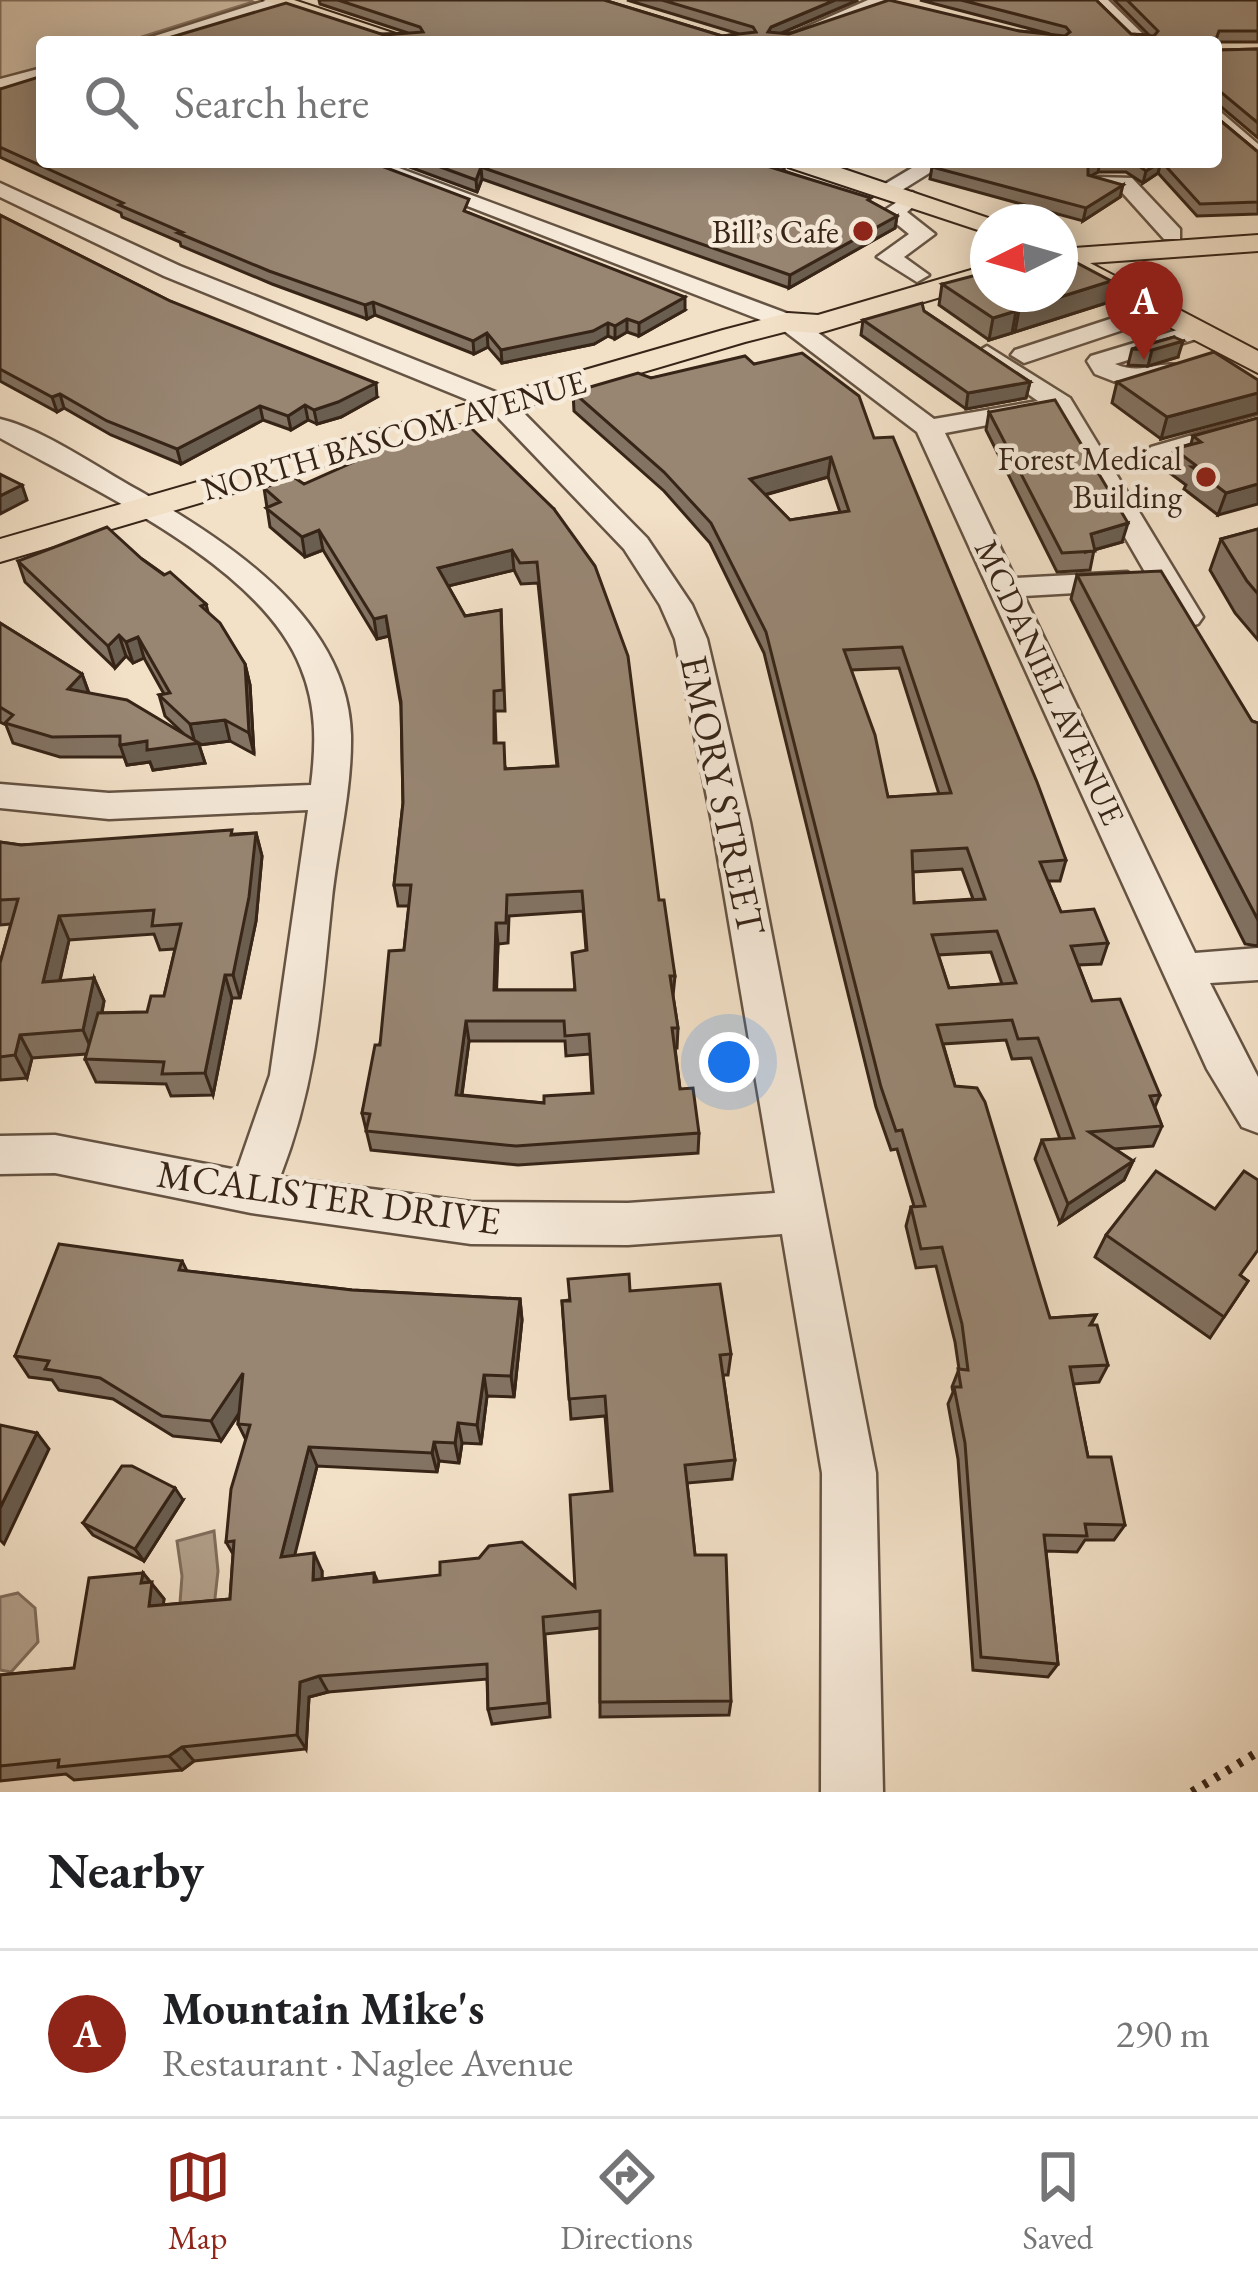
<!DOCTYPE html>
<html lang="en">
<head>
<meta charset="utf-8">
<style>
  :root { --surface:#fff; --page:#f6f6f6; --text:#202124; --muted:#757577; --line:#e0e0e0; --accent:#8f2418 }
  body { margin:0; font-family:"EB Garamond",serif; background:var(--page); color:var(--text) }
  .compass { position:absolute; left:970px; top:204px; width:108px; height:108px; border-radius:50%; background:var(--surface); box-shadow:0 6px 30px #0003; rotate:265deg }
  .you { position:absolute; left:729px; top:1062px; width:42px; height:42px; margin:-30px; border:9px solid #fff; border-radius:50%; background:#1a73e8; box-shadow:0 0 0 18px #1a73e833 }
  .badge { display:grid; place-items:center; width:78px; height:78px; border-radius:50%; background:var(--accent); color:#fff; font-size:39px; font-weight:700 }
  .pin { position:absolute; translate:-50% -99px; filter:drop-shadow(0 3px 6px #0008) }
  .pin::after { content:''; position:absolute; top:63px; width:42px; height:36px; background:inherit; clip-path:polygon(0 0,100% 0,50% 100%) }
  .list { margin:0; padding:0; list-style:none }
  h2 { display:flex; justify-content:space-between; align-items:center; height:156px; margin:0; padding:0 48px; font-size:51px }
  h2 small { font-size:39px; font-weight:400; color:var(--muted) }
  .list li { display:grid; grid-template-columns:78px 1fr auto; gap:36px; align-items:center; box-sizing:border-box; height:168px; padding:0 48px; border-top:3px solid var(--line) }
  .list b { display:block; font-size:45px; white-space:nowrap }
  .list p { margin:0; font-size:39px; white-space:nowrap; color:var(--muted) }
  .list em { font-size:39px; font-style:normal; color:var(--muted) }
  .icon { flex:none; width:66px; height:66px; fill:none; stroke:currentColor; stroke-width:2; stroke-linecap:round; stroke-linejoin:round }
  .map { position:relative; flex:none; width:1258px; height:1792px; overflow:hidden }
  .search { position:absolute; background:var(--surface); box-shadow:0 6px 30px #0003; left:36px; right:36px; top:36px; height:132px; display:flex; align-items:center; gap:30px; box-sizing:border-box; padding:0 42px; border-radius:12px; color:var(--muted); font-size:45px }
  .sheet { height:324px; background:var(--surface) }
  nav { display:flex; justify-content:space-around; align-items:center; box-sizing:border-box; height:168px; border-top:3px solid var(--line); background:var(--surface); font-size:33px; color:var(--muted) }
  nav a { display:grid; justify-items:center; gap:6px }
  nav .on { color:var(--accent) }
  .map>svg:first-child { display:block }
  .green { fill:#d2c0a9; stroke:#847260; stroke-width:3 }
  .water { fill:#b2a08b; stroke:#806e5d; stroke-width:3 }
  .lines { fill:none; stroke-linecap:round; stroke-linejoin:round }
  .minor-casing { stroke:#655343; stroke-width:5 }
  .major-casing { stroke:#362417; stroke-width:4 }
  .path { stroke:#362417; stroke-width:9; stroke-dasharray:4.5 9; stroke-linecap:butt }
  .minor { fill:#f7ebdb; fill-rule:evenodd }
  .major { fill:#f2e0c7; fill-rule:evenodd }
  .wall { fill:#837363; stroke:#362417; stroke-width:3; fill-rule:evenodd }
  .shaded-wall { fill:#6a5e50; stroke:#362417; stroke-width:3 }
  .building { fill:#988673; stroke:#362417; stroke-width:3; fill-rule:evenodd }
  .poi-dot { fill:#8f2418; stroke:#f7ebdb; stroke-width:4.5 }
  .labels { text-anchor:middle; dominant-baseline:central; stroke-width:9; stroke-linejoin:round; paint-order:stroke }
  .far-poi-label { font-size:33px; fill:#362417; stroke:#f7ebdb; text-anchor:end }
  .far-street-label { font-size:33px; fill:#362417; stroke:#f7ebdb }
  .street-label { font-size:39px; fill:#362417; stroke:#f7ebdb }
</style>
</head>
<body>
<div class="map">
<svg width="1258" height="1792" viewBox="0 0 1258 1792">
  <rect width="100%" height="100%" fill="#f2e0c7"/>
  <filter id="stains"><feTurbulence type="fractalNoise" baseFrequency=".00167" numOctaves="4"/><feColorMatrix values="0 0 0 0 .2 0 0 0 0 .09 0 0 0 0 .02 0 0 0 .5 -.17"/></filter>
  <radialGradient id="worn" r=".72"><stop offset=".6" stop-color="#630" stop-opacity="0"/><stop offset="1" stop-color="#630" stop-opacity=".3"/></radialGradient>
  <polygon class="green" points="0,0 249,0 253,2 126,42 42,42 42,67 0,79"/>
  <g class="water">
    <polygon points="214,1531 218,1571 213,1616 179,1616 182,1576 177,1541"/>
    <polygon points="18,1593 35,1608 38,1642 11,1672 0,1670 0,1597"/>
  </g>
  <g class="lines">
    <defs>
      <g id="minor">
        <polygon points="268,0 287,2 164,42 136,42"/>
        <polygon points="868,0 890,0 796,42 772,42"/>
        <polygon points="1090,0 1108,0 1151,42 1132,42"/>
        <polygon points="42,68 42,79 0,91 0,79"/>
        <polygon points="1216,108 1258,144 1258,161 1216,125"/>
        <polygon points="354,162 383,162 797,317 934,419 1038,401 978,359 974,354 987,346 1070,398 1203,617 1198,624 1187,627 1171,617 1051,409 1036,416 945,433 1015,578 1127,572 1143,581 1127,590 1024,596 1195,953 1258,948 1258,980 1210,983 1258,1077 1258,1133 1242,1127 1207,1069 917,432 779,327"/>
        <polygon points="922,162 947,162 894,195 886,196 875,190"/>
        <polygon points="1098,177 1132,178 1180,229 1180,239 1164,239 1119,189 1091,187 1087,183"/>
        <path d="M0 183 180 266 508 397 647 538 692 605 707 639 750 822 876 1473 883 1792H821L822 1473 782 1234 628 1245 471 1244 251 1213 55 1173 0 1174V1136L55 1135 237 1170 270 1075 308 810 109 819 0 808V784L109 793 311 785C316 745 317 707 301 668 261 565 92 489 0 438V419C43 429 98 468 138 490 228 541 348 619 351 735 352 793 336 851 331 908 321 1005 316 1085 280 1177L471 1202 628 1203 775 1193 712 822 675 639 660 605 624 549 490 409 164 276 0 197Z"/>
        <polygon points="912,192 923,198 907,212 935,234 904,257 929,275 917,282 877,257 909,234 882,212"/>
        <polygon points="1159,303 1168,305 1168,315 1024,363 1011,355 1015,350"/>
        <path d="M1197 324 1206 326 1209 331 1206 336 1115 364C1143 376 1156 360 1182 366L1186 371 1182 376 1131 388 1095 374 1087 361 1091 356Z"/>
        <polygon points="1258,416 1258,433 1161,461 1147,453 1151,447"/>
      </g>
      <g id="major">
        <polygon points="263,0 294,0 420,42 387,42"/>
        <polygon points="784,162 823,162 1000,222 988,222 988,232 978,230 788,167"/>
        <polygon points="1258,235 1258,251 1090,263 1258,351 1258,373 1060,270 1060,249"/>
        <polygon points="988,265 988,283 819,333 788,331 745,342 0,562 0,539 723,330 788,313 818,315"/>
      </g>
    </defs>
    <use href="#minor" class="minor-casing"/>
    <use href="#major" class="major-casing"/>
    <polyline class="path" points="1192,1792 1258,1752"/>
    <use href="#minor" class="minor"/>
    <use href="#major" class="major"/>
  </g>
  <g class="wall">
    <polygon points="319,0 604,0 722,36 739,34 627,0 858,0 781,33 1019,31 1050,34 920,0 1096,0 1131,34 1149,35 1114,0 1258,0 1258,42 155,42 408,33 320,4"/>
    <polygon points="1216,47 1219,50 1258,49 1258,138 1219,105 1216,105 1216,117 1258,152 1258,214 1197,216 1158,173 1143,183 1126,172 1098,172 1091,176 1120,197 1083,221 930,179 932,167 941,162 1216,162"/>
    <polygon points="0,89 469,213 685,310 639,336 627,332 615,339 608,336 594,344 502,363 488,347 474,354 375,315 367,319 272,284 181,246 180,242 122,217 121,213 0,157"/>
    <polygon points="396,162 784,162 784,169 781,170 871,202 897,216 895,228 789,288 482,179 477,192"/>
    <polygon points="0,215 170,301 377,397 341,417 317,424 308,420 291,430 263,420 181,464 111,435 64,408 57,412 0,381"/>
    <polygon points="1111,281 1106,303 1015,332 1012,330 1012,333 989,340 939,305 942,284"/>
    <polygon points="924,311 1030,382 1026,398 966,409 861,335 863,320"/>
    <polygon points="1174,337 1178,357 1148,366 1128,365 1132,349"/>
    <path d="M754 364 874 438 1066 860 1060 881H1048L1061 912 1108 943 1101 964 1078 965 1092 1001 1160 1095 1155 1107 1162 1126 1153 1146 1115 1149 1133 1161 1124 1180 1060 1223 1035 1159 1042 1140 1060 1139 1031 1058 1012 1059 1006 1040 943 1044 955 1086 1050 1318 1096 1315 1091 1325 1108 1365 1099 1382 1073 1384 1088 1457 1125 1525 1114 1540H1085L1077 1552 1046 1551 1058 1664 1048 1677 973 1670 958 1459 948 1404 953 1392 952 1387 959 1369 955 1342 936 1266 916 1268 906 1226 911 1207 914 1206 897 1149 891 1150 876 1107 764 653 710 543 664 491 574 411 573 392 651 378ZM828 477 840 512 790 520 765 495ZM899 668 939 794 888 797 851 670ZM962 869 973 899 914 903 913 872ZM991 952 1002 984 949 988 938 955Z"/>
    <polygon points="1258,380 1161,439 1112,403 1117,382"/>
    <polygon points="989,412 1122,542 1094,550 1090,570 1057,572 986,430"/>
    <polygon points="1258,418 1218,515 1184,489 1186,485 1167,471 1174,449 1191,444 1193,436"/>
    <path d="M304 484 554 509 659 900 675 976 673 996 678 1028 677 1048H675L680 1089 699 1133 698 1153 518 1165 371 1150 362 1113 404 950 409 906H398L394 885 403 803 401 706 389 636 377 639 323 550 305 557 270 527 264 488ZM514 570 521 584 538 583 557 766 506 769 496 743 495 711H505L501 610 465 616 448 586ZM583 911 586 950 574 990H496L498 944 508 943 509 916ZM469 1041H565L566 1056 590 1054 592 1093 544 1103 462 1095Z"/>
    <polygon points="1258,529 1258,640 1235,613 1210,570 1221,539"/>
    <polygon points="142,559 206,604 208,612 245,664 250,685 254,754 230,741 199,745 205,763 153,770 150,762 127,765 124,757 60,757 13,743 6,725 0,722 0,623 82,674 89,693 184,734 165,716 159,695 164,694 144,658 133,663 126,656 115,668 25,582 18,561"/>
    <polygon points="1077,575 1252,721 1258,723 1258,946 1245,944 1071,599"/>
    <path d="M256 833 262 856 256 921 240 998H232L213 1095 171 1096 166 1084 96 1082 85 1059 87 1054 32 1058 27 1078 0 1080V963L11 924 0 925V842L21 845ZM154 934 160 950 175 949 164 996 147 1012 102 1013 104 1001 94 978 60 981 69 940Z"/>
    <polygon points="1106,1235 1241,1276 1248,1281 1210,1338 1095,1257"/>
    <polygon points="182,1261 187,1271 352,1290 520,1299 522,1320 514,1397 487,1396 481,1444 462,1443 459,1463 439,1461 437,1472 317,1466 294,1555 322,1571 322,1579 374,1573 378,1582 575,1587 611,1491 605,1416 571,1419 562,1301 630,1291 731,1354 728,1375 723,1375 735,1460 732,1479 687,1483 695,1555 731,1701 729,1715 600,1717 600,1628 545,1634 550,1717 492,1724 488,1709 487,1679 328,1692 309,1697 306,1749 194,1761 182,1770 74,1780 66,1774 0,1781 0,1675 74,1668 143,1573 164,1599 163,1605 230,1599 233,1554 226,1542 246,1440 238,1424 239,1414 221,1441 173,1436 113,1399 59,1390 52,1380 29,1377 15,1356"/>
    <polygon points="183,1500 144,1561 93,1535 83,1523"/>
  </g>
  <g class="shaded-wall">
    <polygon points="835,0 858,0 770,38 768,32 771,27"/>
    <polygon points="774,162 784,162 784,169 766,178 767,166"/>
    <polygon points="1097,162 1100,162 1098,172 1085,179 1088,167"/>
    <polygon points="1161,162 1158,173 1143,183 1146,171"/>
    <polygon points="481,167 482,179 477,192 476,180"/>
    <polygon points="1123,185 1120,197 1083,221 1086,208"/>
    <polygon points="897,216 895,228 789,288 790,275"/>
    <polygon points="1111,281 1106,303 1015,332 1019,310"/>
    <polygon points="685,297 685,310 639,336 639,323"/>
    <polygon points="373,302 375,315 367,319 365,305"/>
    <polygon points="1016,311 1012,333 989,340 993,318"/>
    <polygon points="627,319 627,332 615,339 615,326"/>
    <polygon points="608,323 608,336 594,344 502,363 501,350"/>
    <polygon points="487,333 488,347 474,354 473,341"/>
    <polygon points="1183,341 1178,357 1148,366 1152,350"/>
    <polygon points="1030,382 1026,398 966,409 968,393"/>
    <polygon points="376,383 377,397 341,417 317,424 314,410"/>
    <polygon points="1258,393 1258,413 1161,439 1167,417"/>
    <polygon points="60,394 64,408 57,412 52,397"/>
    <polygon points="305,405 308,420 291,430 288,416"/>
    <polygon points="260,406 263,420 181,464 177,449"/>
    <polygon points="831,457 828,477 749,499 750,479"/>
    <polygon points="1258,484 1258,504 1218,515 1226,493"/>
    <polygon points="22,485 27,500 0,514 0,496"/>
    <polygon points="1128,523 1122,542 1086,552 1091,534"/>
    <polygon points="319,530 323,550 305,557 302,537"/>
    <polygon points="512,550 514,570 440,588 438,568"/>
    <polygon points="386,616 389,636 377,639 374,619"/>
    <polygon points="119,635 126,656 115,668 108,646"/>
    <polygon points="138,637 144,658 133,663 126,642"/>
    <polygon points="245,664 250,685 254,754 249,733"/>
    <polygon points="82,674 89,694 68,689"/>
    <polygon points="225,720 230,741 199,745 205,763 153,770 150,762 127,765 120,745 147,741 195,743 190,724"/>
    <polygon points="256,833 262,856 256,921 240,998 233,975"/>
    <polygon points="59,916 69,940 54,1005 43,982"/>
    <polygon points="496,923 498,944 496,1010 494,990"/>
    <polygon points="225,975 232,998 213,1095 205,1073"/>
    <polygon points="94,978 104,1001 93,1053 83,1030"/>
    <polygon points="466,1021 469,1041 459,1114 456,1095"/>
    <polygon points="20,1035 32,1058 27,1078 15,1055"/>
    <polygon points="1133,1161 1124,1180 1060,1223 1068,1204"/>
    <polygon points="520,1299 522,1320 514,1397 511,1376"/>
    <polygon points="243,1373 252,1393 221,1441 211,1421"/>
    <polygon points="484,1375 487,1396 481,1444 477,1425"/>
    <polygon points="458,1423 462,1443 459,1463 455,1443"/>
    <polygon points="37,1433 49,1449 4,1544 0,1540 0,1508"/>
    <polygon points="434,1442 439,1461 437,1472 432,1453"/>
    <polygon points="309,1447 317,1466 290,1574 281,1557"/>
    <polygon points="175,1488 183,1500 144,1561 135,1549"/>
    <polygon points="314,1553 322,1571 322,1597 313,1580"/>
    <polygon points="143,1573 164,1599 161,1623 149,1606 141,1583"/>
    <polygon points="319,1676 328,1692 309,1697 306,1749 297,1735 300,1682"/>
    <polygon points="182,1747 194,1761 182,1770 169,1756"/>
  </g>
  <g class="building">
    <polygon points="338,0 604,0 722,36 756,32 753,27 662,0 835,0 771,27 768,32 789,34 889,0 1019,31 1065,36 1070,32 1066,27 961,0 1096,0 1131,34 1154,36 1158,31 1127,0 1258,0 1258,31 1219,31 1215,42 155,42 286,3 384,35 423,32 420,27"/>
    <polygon points="1216,47 1219,50 1258,49 1258,123 1222,93 1216,94"/>
    <polygon points="42,76 42,162 371,162 469,199 464,211 685,297 639,323 627,319 615,326 608,323 593,331 501,350 487,333 473,341 373,302 365,305 269,271 178,233 182,232 119,205 123,203 0,147 0,89"/>
    <polygon points="1216,101 1216,117 1258,152 1258,202 1200,204 1162,162 1216,162"/>
    <polygon points="427,162 774,162 767,166 871,198 868,200 897,216 790,275 481,167 476,180"/>
    <polygon points="941,162 1097,162 1088,167 1088,175 1123,185 1086,208 932,167"/>
    <polygon points="1133,162 1160,162 1146,171"/>
    <polygon points="0,215 170,301 376,383 338,402 314,410 305,405 288,416 260,406 177,449 107,421 60,394 52,397 0,369"/>
    <polygon points="1060,261 1077,263 1111,281 1019,310 1013,306 1016,311 993,318 942,284 988,272 988,294 1060,294"/>
    <polygon points="922,303 924,311 1030,382 968,393 863,320"/>
    <polygon points="1174,337 1183,341 1152,350 1132,349"/>
    <polygon points="1214,352 1258,380 1258,393 1167,417 1117,382"/>
    <path d="M802 353 859 396 874 438 893 437 1037 782 1066 860 1040 862 1061 912 1094 909 1108 943 1071 946 1092 1001 1120 999 1160 1095 1150 1096 1162 1126 1089 1132 1133 1161 1068 1204 1042 1140 1074 1138 1038 1038 1018 1039 1012 1020 937 1025 955 1086 977 1088 985 1102 1050 1318 1096 1315 1090 1325H1097L1108 1365 1070 1367 1088 1457H1111L1125 1525 1085 1524 1087 1536 1044 1535 1058 1664 981 1657 965 1443 954 1387H961L958 1369 968 1370 962 1324 942 1247 921 1249 911 1207 925 1206 902 1130 896 1131 881 1087 766 632 711 523 664 472 573 392 638 373 651 378 745 356 754 364ZM831 457 849 511 790 520 750 479ZM902 647 951 793 888 797 875 735 844 650ZM967 848 985 899 914 903 912 851ZM997 931 1016 983 949 988 932 935Z"/>
    <polygon points="1055,400 1128,523 1091,534 1095,551 1062,553 989,412"/>
    <polygon points="1258,418 1258,484 1226,493 1192,467 1198,467 1174,449 1201,442 1193,436"/>
    <path d="M466 423 554 509 595 566 628 656 659 900H664L675 976H670L678 1028H672L680 1089 693 1088 699 1133 516 1146 366 1131 370 1114 362 1113 375 1045H380L389 951 404 950 411 885H394L403 803 401 702 386 616 374 619 319 530 302 537 266 508 280 502 264 488 292 476 304 484 392 445ZM512 550 520 563 537 562 558 766 505 769 504 743H494V691L503 690 501 610 465 616 438 568ZM582 891 587 950 572 953 575 990H494L496 923H506L507 895ZM466 1021H564L565 1036 589 1034 593 1093 544 1096V1103L456 1095Z"/>
    <polygon points="0,474 22,485 0,496"/>
    <polygon points="107,527 142,559 164,575 170,572 206,604 201,606 220,623 245,664 249,733 225,720 190,724 159,695 170,693 138,637 126,642 119,635 108,646 18,561"/>
    <polygon points="1258,529 1258,594 1247,581 1221,539"/>
    <polygon points="1161,571 1252,721 1258,723 1258,920 1077,575"/>
    <polygon points="0,623 82,674 68,689 127,700 199,743 147,750 147,741 120,745 120,736 52,737 5,723 13,715 0,707"/>
    <polygon points="232,830 231,835 256,833 249,897 233,975 225,975 205,1073 162,1074 164,1062 85,1059 98,1013 147,1012 151,996 164,996 181,924 152,926 154,910 59,916 43,982 94,978 83,1030 20,1035 15,1055 0,1057 0,963 18,899 0,900 0,842 21,845"/>
    <polygon points="1156,1171 1215,1209 1244,1171 1258,1180 1258,1250 1240,1275 1248,1281 1224,1317 1106,1235"/>
    <polygon points="59,1244 182,1261 179,1270 352,1290 520,1299 511,1376 484,1375 477,1425 458,1423 455,1443 434,1442 432,1453 309,1447 281,1557 314,1553 313,1580 374,1573 374,1582 440,1575 440,1562 479,1558 489,1546 522,1542 575,1587 570,1495 612,1491 605,1396 569,1399 562,1301 570,1301 568,1279 629,1274 630,1291 720,1284 731,1354 720,1355 735,1460 685,1465 695,1555 726,1555 731,1701 600,1702 600,1611 543,1617 548,1703 488,1709 487,1664 319,1676 300,1682 297,1735 182,1747 169,1756 58,1767 59,1760 0,1766 0,1675 74,1668 89,1578 143,1573 141,1583 152,1582 149,1606 230,1599 234,1541 226,1542 231,1489 250,1425 238,1424 243,1373 211,1421 162,1416 100,1378 45,1369 49,1361 15,1356"/>
    <polygon points="0,1425 37,1433 0,1508"/>
    <polygon points="122,1466 132,1466 175,1488 135,1549 83,1523"/>
  </g>
  <g class="poi-dot">
    <circle cx="863" cy="231" r="12"/>
    <circle cx="1206" cy="477" r="12"/>
  </g>
  <g class="labels">
    <g class="far-poi-label">
      <text x="839" y="231">Bill’s Cafe</text>
      <text x="1182" y="458">Forest Medical<tspan x="1182" dy="38">Building</tspan></text>
    </g>
    <g class="far-street-label">
      <text transform="translate(394 435) rotate(-16)">NORTH BASCOM AVENUE</text>
      <text transform="translate(1050 682) rotate(65)">MCDANIEL AVENUE</text>
    </g>
    <g class="street-label">
      <text transform="translate(723 795) rotate(78)">EMORY STREET</text>
      <text transform="translate(329 1197) rotate(8)">MCALISTER DRIVE</text>
    </g>
  </g>
  <rect width="100%" height="100%" filter="url(#stains)"/>
  <rect width="100%" height="100%" fill="url(#worn)"/>
</svg>
<svg class="compass" viewBox="-18 -18 36 36"><path d="M0-13l5 13h-10z" fill="#e53935"/><path d="M0 13l5-13h-10z" fill="#757577"/></svg>
<div class="you"></div>
<div class="pin badge" style="left:1144px;top:360px">A</div>
<div class="search"><svg class="icon" aria-label="search" viewBox="0 0 24 24"><circle cx="10" cy="10" r="6"/><path d="M15 15l6 6"/></svg>Search here</div>
</div>
<section class="sheet">
<h2>Nearby<small></small></h2>
<ul class="list">
<li><span class="badge">A</span><div><b>Mountain Mike's</b><p>Restaurant · Naglee Avenue</p></div><em>290 m</em></li>
</ul>
</section>
<nav>
<a class="on"><svg class="icon" aria-label="map" viewBox="0 0 24 24"><path d="M3 6l6-2 6 2 6-2v14l-6 2-6-2-6 2zM9 4v14M15 6v14"/></svg>Map</a>
<a><svg class="icon" aria-label="directions" viewBox="0 0 24 24"><path d="M12 3l9 9-9 9-9-9zM9 14v-3h6M13 9l2 2-2 2"/></svg>Directions</a>
<a><svg class="icon" aria-label="saved" viewBox="0 0 24 24"><path d="M7 4h10v16l-5-4-5 4z"/></svg>Saved</a>
</nav>
</body>
</html>
